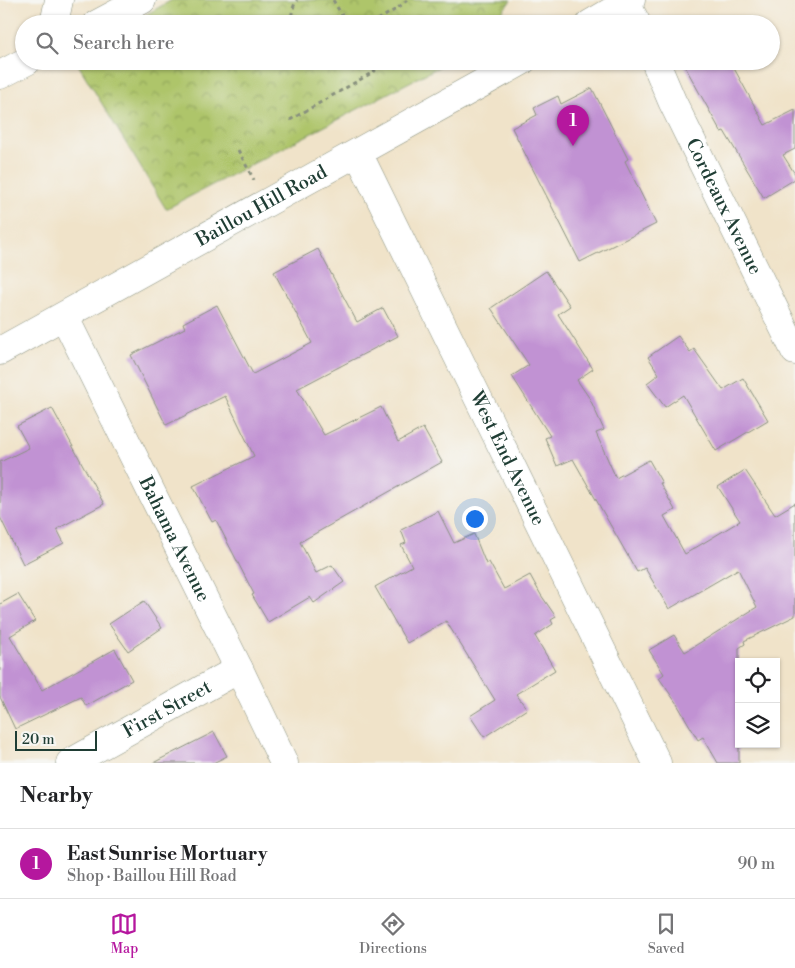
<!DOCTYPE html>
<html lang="en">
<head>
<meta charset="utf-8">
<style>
  :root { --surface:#fff; --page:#f2f2f2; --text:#202124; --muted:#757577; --line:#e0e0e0; --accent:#b5179e }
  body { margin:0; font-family:"Libre Bodoni",serif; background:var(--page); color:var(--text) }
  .controls { position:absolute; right:15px; bottom:15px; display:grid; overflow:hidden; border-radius:0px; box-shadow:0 1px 4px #0004 }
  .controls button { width:45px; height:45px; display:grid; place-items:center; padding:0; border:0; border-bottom:1px solid var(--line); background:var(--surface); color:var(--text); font:25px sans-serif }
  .scale { position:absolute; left:15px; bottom:12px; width:82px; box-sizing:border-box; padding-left:5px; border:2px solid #1f3d34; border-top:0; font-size:14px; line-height:18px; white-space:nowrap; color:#1f3d34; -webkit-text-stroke:4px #f6f6f2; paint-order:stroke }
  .you { position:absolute; left:474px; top:518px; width:18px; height:18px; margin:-12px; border:4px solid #fff; border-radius:50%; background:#1a73e8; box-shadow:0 0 0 8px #1a73e833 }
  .badge { display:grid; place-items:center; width:32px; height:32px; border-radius:50%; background:var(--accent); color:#fff; font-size:16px; font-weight:700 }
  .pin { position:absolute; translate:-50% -41px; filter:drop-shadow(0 1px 2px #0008) }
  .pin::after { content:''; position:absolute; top:26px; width:18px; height:15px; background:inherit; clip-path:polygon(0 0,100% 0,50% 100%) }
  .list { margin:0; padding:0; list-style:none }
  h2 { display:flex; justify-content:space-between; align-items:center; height:65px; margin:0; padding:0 20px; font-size:21px }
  h2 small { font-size:16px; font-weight:400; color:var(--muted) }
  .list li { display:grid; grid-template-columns:32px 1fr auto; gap:15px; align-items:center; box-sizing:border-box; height:70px; padding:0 20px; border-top:1px solid var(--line) }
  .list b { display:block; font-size:19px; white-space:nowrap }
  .list p { margin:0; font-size:16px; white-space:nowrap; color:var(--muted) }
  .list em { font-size:16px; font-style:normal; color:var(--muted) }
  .icon { flex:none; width:28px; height:28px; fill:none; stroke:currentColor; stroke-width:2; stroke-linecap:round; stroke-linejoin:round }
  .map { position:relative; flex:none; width:795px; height:763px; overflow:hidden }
  .search { position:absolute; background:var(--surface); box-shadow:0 1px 4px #0004; left:15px; right:15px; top:15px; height:55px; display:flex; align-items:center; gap:12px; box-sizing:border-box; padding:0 18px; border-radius:28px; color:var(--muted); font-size:19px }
  .sheet { height:135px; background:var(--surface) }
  nav { display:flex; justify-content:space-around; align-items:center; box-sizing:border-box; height:70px; border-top:1px solid var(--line); background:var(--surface); font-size:14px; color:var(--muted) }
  nav a { display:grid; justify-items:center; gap:2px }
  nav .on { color:var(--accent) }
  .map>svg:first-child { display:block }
  .park { fill:url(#park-crowns); stroke:#66814f }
  .building { fill:#c192d3 }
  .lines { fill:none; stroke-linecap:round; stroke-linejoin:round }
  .minor-casing { stroke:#88907e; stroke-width:29 }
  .major-casing { stroke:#88907e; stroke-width:29 }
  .path { stroke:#88907e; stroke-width:3; stroke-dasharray:4 4; stroke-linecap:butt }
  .minor { stroke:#fff; stroke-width:28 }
  .major { stroke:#fff; stroke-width:28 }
  .labels { text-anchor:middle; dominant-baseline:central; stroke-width:4; stroke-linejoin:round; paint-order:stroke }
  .street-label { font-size:19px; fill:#1f3d34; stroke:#f6f6f2 }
</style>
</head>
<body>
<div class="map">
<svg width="795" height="763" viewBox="0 0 795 763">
  <defs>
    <pattern id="park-crowns" width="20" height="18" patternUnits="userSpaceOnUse" patternTransform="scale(1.25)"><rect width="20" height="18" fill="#aec56a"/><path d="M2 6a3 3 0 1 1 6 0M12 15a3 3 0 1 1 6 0" fill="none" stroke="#8da158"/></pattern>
  </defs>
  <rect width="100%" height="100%" fill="#f6f6f2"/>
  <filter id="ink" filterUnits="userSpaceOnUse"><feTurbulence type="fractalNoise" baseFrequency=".02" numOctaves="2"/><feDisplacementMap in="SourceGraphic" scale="10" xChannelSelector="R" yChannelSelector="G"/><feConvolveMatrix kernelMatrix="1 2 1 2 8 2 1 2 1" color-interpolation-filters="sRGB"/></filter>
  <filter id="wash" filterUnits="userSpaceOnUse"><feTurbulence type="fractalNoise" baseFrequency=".0096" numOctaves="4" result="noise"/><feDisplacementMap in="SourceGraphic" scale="20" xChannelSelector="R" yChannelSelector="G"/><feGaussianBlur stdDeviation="1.12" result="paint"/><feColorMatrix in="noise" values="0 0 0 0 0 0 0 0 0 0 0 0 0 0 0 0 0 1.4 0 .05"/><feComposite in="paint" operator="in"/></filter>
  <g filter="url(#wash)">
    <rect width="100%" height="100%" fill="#f0e3c9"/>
    <g class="park">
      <polygon points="172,0 511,0 493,24 129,24"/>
      <polygon points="76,61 450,61 166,209"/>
    </g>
    <g id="blocks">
      <g class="building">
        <polygon points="682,61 730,61 765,125 795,110 795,149 783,155 795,174 795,179 764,198 724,131 721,132"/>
        <polygon points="592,88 628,159 625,161 656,224 580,262 512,128 537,115 534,108 558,96 561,104"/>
        <polygon points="318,249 357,322 383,308 398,336 297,389 324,435 381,407 398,442 423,428 442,462 300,542 316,573 332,565 344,582 314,603 310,597 268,622 252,595 254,594 216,520 212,522 193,486 254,456 225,396 166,425 131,355 185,328 183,323 217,305 253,374 312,343 274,272"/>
        <polygon points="546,271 570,306 558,314 593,369 577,380 590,399 604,430 596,433 616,478 649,460 662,483 660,483 675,510 664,516 685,554 740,521 718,487 745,470 775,515 795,503 795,616 744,641 745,644 739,648 739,763 718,763 703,737 698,740 677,704 659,678 664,674 649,650 674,635 685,652 757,607 738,569 669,609 645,568 637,572 573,459 557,466 545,438 550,436 512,376 529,365 491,308"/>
        <polygon points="678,336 690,352 694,349 723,390 743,378 768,420 716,451 683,395 665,407 647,383 659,374 648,357"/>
        <polygon points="52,408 104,504 57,529 64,543 23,564 0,517 0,462 29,448 17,426"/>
        <polygon points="438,511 454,543 474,534 486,564 489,562 504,589 530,575 541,595 556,617 551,620 553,624 535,636 555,670 516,694 527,709 484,737 470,716 495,700 446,621 407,643 375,587 412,566 401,545 406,543 401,530"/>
        <polygon points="18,594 35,621 10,636 42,690 115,649 132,680 86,706 81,697 15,729 0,697 0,604"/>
        <polygon points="144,601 162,628 128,651 109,624"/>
        <polygon points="214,732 227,756 213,763 153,763"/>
      </g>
    </g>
  </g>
  <g filter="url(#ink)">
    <use href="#blocks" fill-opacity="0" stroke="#88907e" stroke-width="1"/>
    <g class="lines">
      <defs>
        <g id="minor">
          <polyline points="626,3 637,24"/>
          <polyline points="54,24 59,0"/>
          <polyline points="97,24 142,0"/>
          <path id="s1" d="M655 61 672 101 795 351"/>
          <polyline points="0,75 27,61"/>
          <path id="s2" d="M358 153 657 763"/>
          <path id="s3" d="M64 316 239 669 284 763"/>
          <path id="s4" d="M70 763 239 669"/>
        </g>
        <g id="major">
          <polyline points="590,24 631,0"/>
          <path id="s5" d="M0 351 522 61"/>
        </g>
      </defs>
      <use href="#minor" class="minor-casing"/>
      <use href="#major" class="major-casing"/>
      <g class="path">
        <polyline points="333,0 347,24"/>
        <path d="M292 24C291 15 292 8 297 0"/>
        <polyline points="371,24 398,8 407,0"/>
        <polyline points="290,120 375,71 369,61"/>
        <polyline points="238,150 254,180"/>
      </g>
      <use href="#minor" class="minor"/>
      <use href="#major" class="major"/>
    </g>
  </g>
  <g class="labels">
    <g class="street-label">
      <text stroke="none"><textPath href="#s5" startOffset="299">Baillou Hill Road</textPath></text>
      <text stroke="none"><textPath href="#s1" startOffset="161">Cordeaux Avenue</textPath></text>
      <text stroke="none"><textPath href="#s2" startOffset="340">West End Avenue</textPath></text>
      <text stroke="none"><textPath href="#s3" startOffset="249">Bahama Avenue</textPath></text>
      <text stroke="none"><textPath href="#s4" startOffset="111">First Street</textPath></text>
    </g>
  </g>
</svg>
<div class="controls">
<button><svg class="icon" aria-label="locate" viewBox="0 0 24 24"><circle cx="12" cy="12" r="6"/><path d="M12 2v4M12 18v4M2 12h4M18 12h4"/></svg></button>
<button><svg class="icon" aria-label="layers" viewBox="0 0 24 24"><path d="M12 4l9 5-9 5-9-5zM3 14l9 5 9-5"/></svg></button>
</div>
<div class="scale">20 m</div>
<div class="you"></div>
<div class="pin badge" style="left:573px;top:146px">1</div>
<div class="search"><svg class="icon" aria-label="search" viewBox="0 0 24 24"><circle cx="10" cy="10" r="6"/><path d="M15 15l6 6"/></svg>Search here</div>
</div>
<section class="sheet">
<h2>Nearby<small></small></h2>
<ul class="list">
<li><span class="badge">1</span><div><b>East Sunrise Mortuary</b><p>Shop · Baillou Hill Road</p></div><em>90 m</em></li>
</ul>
</section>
<nav>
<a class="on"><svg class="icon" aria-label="map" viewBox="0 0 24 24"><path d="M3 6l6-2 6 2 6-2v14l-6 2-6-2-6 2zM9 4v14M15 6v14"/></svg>Map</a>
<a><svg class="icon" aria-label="directions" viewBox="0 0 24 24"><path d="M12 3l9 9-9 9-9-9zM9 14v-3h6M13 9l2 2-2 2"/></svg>Directions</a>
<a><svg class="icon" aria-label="saved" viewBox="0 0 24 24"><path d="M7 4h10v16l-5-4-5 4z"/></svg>Saved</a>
</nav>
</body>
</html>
